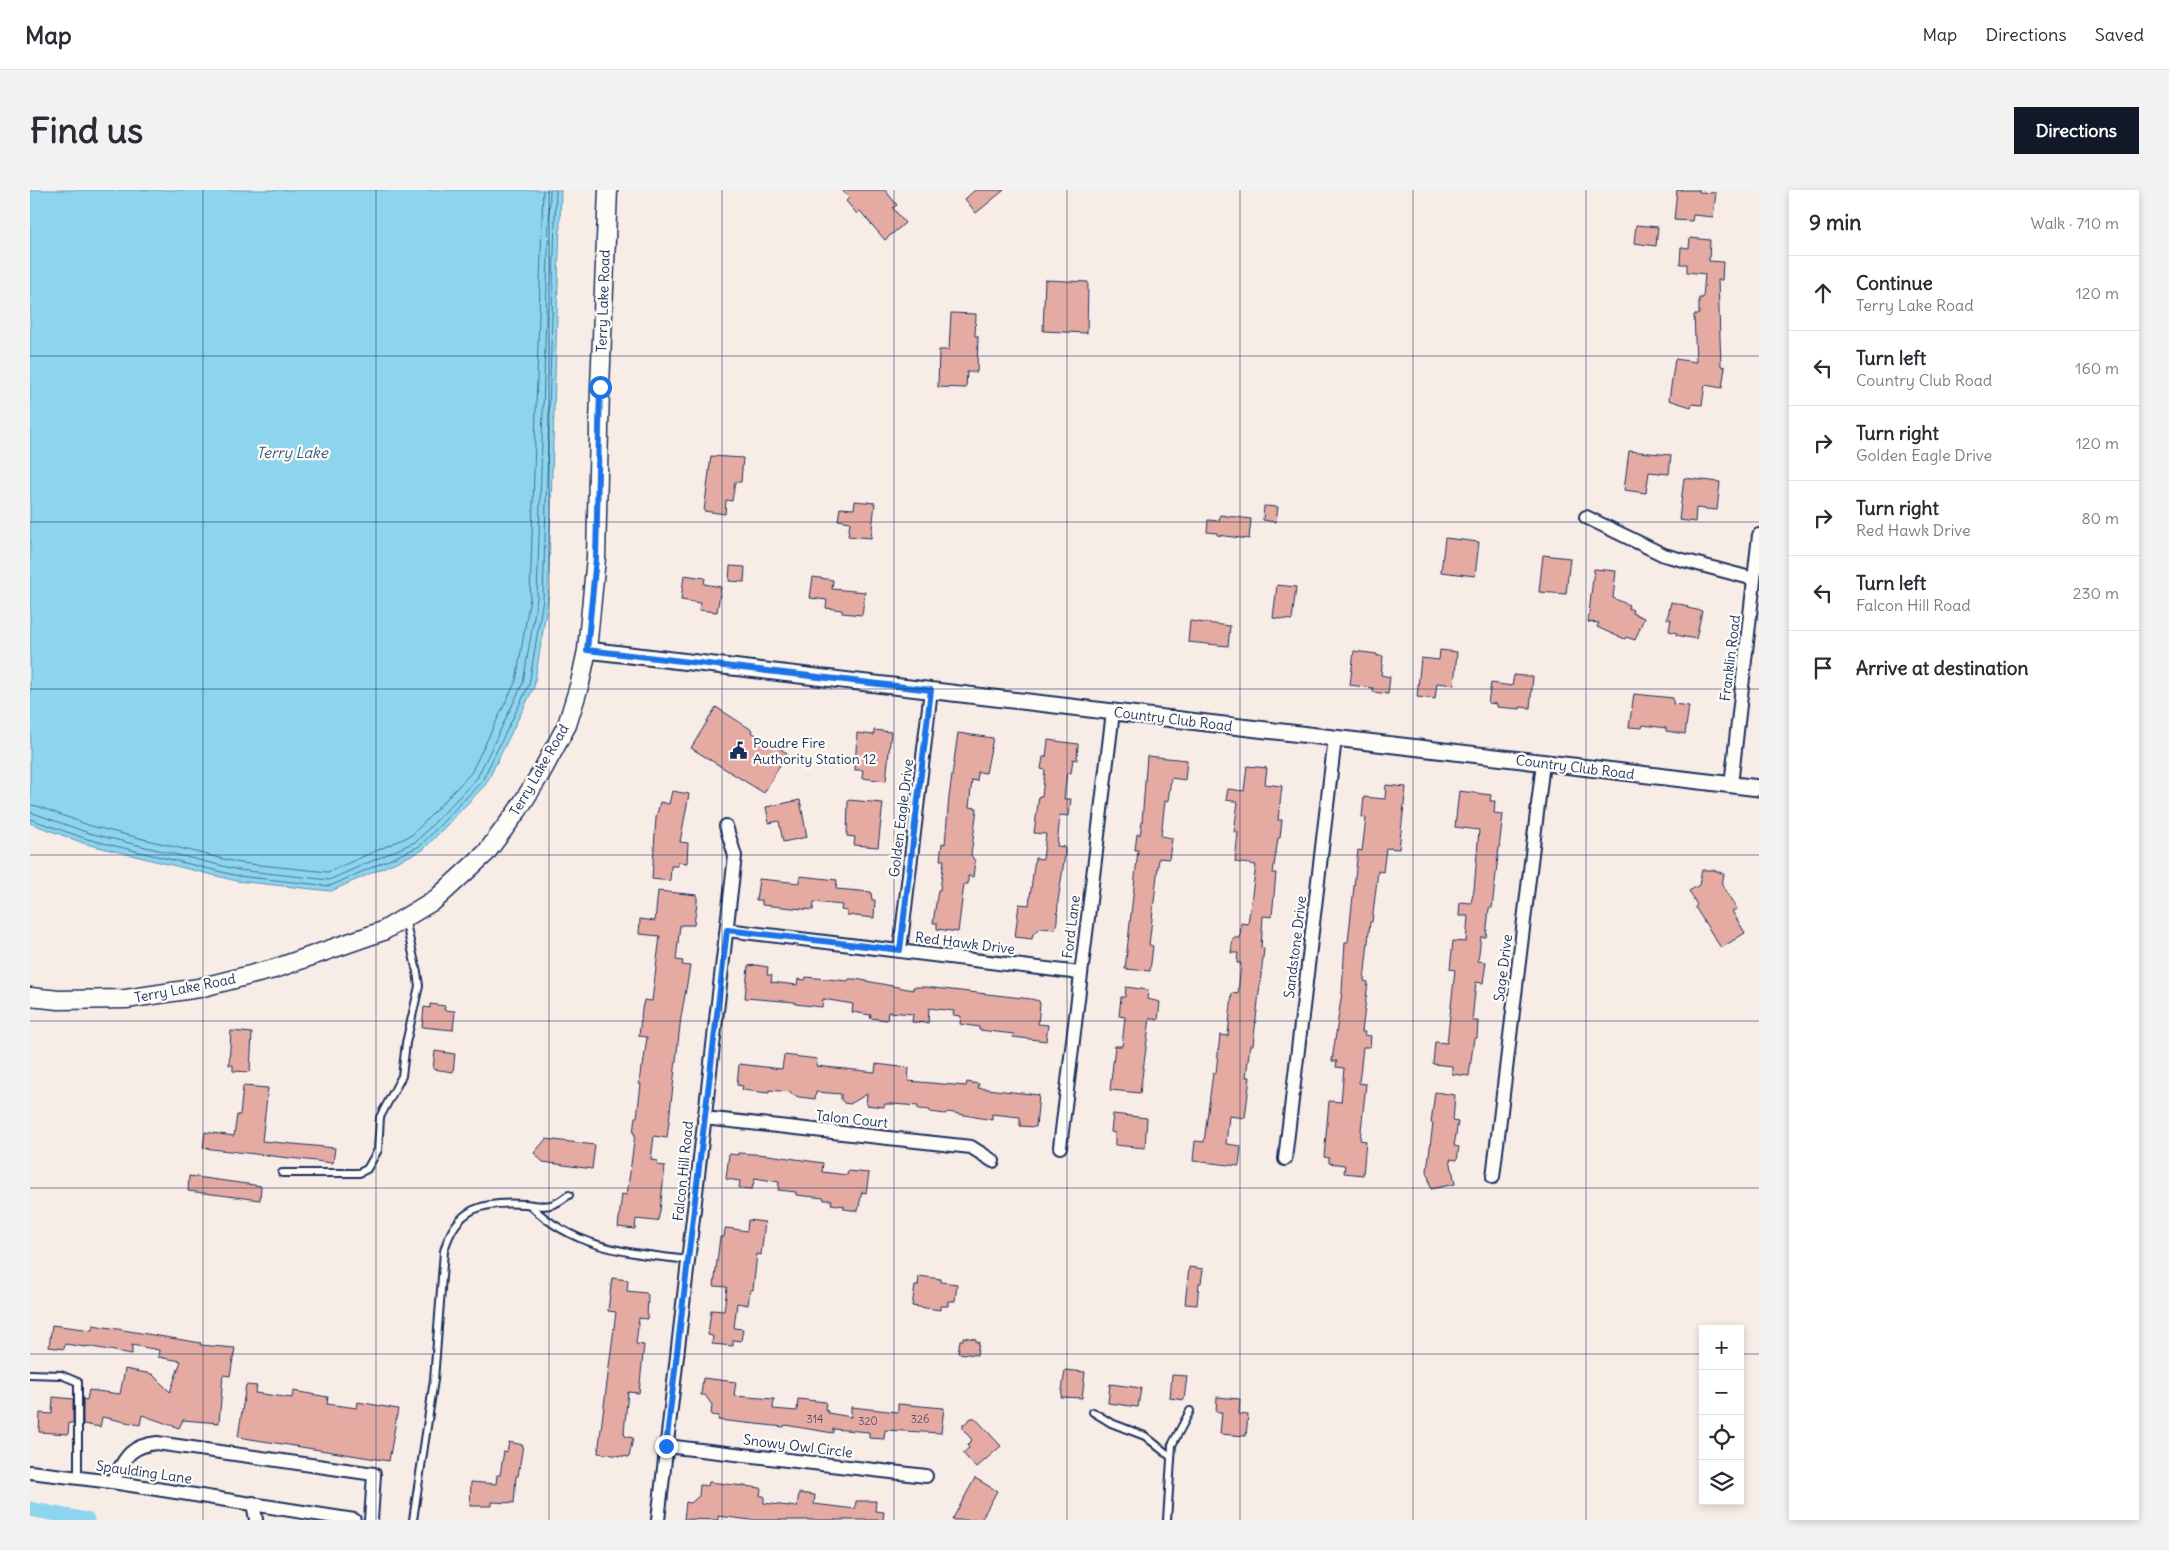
<!DOCTYPE html>
<html lang="en">
<head>
<meta charset="utf-8">
<style>
  :root { --surface:#fff; --page:#f2f2f3; --text:#2b2b33; --muted:#7c7c81; --line:#e1e1e2; --accent:#111827 }
  body { margin:0; font-family:Delius,sans-serif; background:var(--page); color:var(--text) }
  .controls { position:absolute; right:15px; bottom:15px; display:grid; overflow:hidden; border-radius:0px; box-shadow:0 2px 8px #0003 }
  .controls button { width:45px; height:45px; display:grid; place-items:center; padding:0; border:0; border-bottom:1px solid var(--line); background:var(--surface); color:var(--text); font:25px sans-serif }
  .stop { position:absolute; width:15px; height:15px; margin:-11px; border:4px solid #1a73e8; border-radius:50%; background:#fff }
  .stop.end { background:#1a73e8; border-color:#fff; box-shadow:0 1px 5px #0008 }
  .list { margin:0; padding:0; list-style:none }
  h2 { display:flex; justify-content:space-between; align-items:center; height:65px; margin:0; padding:0 20px; font-size:21px }
  h2 small { font-size:16px; font-weight:400; color:var(--muted) }
  .list li { display:grid; grid-template-columns:32px 1fr auto; gap:15px; align-items:center; box-sizing:border-box; height:75px; padding:0 20px; border-top:1px solid var(--line) }
  .list b { display:block; font-size:19px; white-space:nowrap }
  .list p { margin:0; font-size:16px; white-space:nowrap; color:var(--muted) }
  .list em { font-size:16px; font-style:normal; color:var(--muted) }
  .icon { flex:none; width:28px; height:28px; fill:none; stroke:currentColor; stroke-width:2; stroke-linecap:round; stroke-linejoin:round }
  .map { position:relative; flex:none; width:1729px; height:1330px; overflow:hidden; border-radius:0px }
  header { display:flex; align-items:center; gap:30px; box-sizing:border-box; height:70px; padding:0 25px; background:var(--surface); border-bottom:1px solid var(--line) }
  header strong { font-size:24px }
  nav { display:flex; gap:28px; margin-inline-start:auto; font-size:18px }
  .intro { display:flex; align-items:center; justify-content:space-between; box-sizing:border-box; height:120px; padding:0 30px }
  h1 { margin:0; font-size:35px }
  .button { padding:12px 22px; border-radius:0px; background:var(--accent); color:#fff; font-size:18px; font-weight:700 }
  main { display:flex; gap:30px; padding:0 30px }
  aside { flex:1; background:var(--surface); border-radius:0px; box-shadow:0 2px 8px #0003 }
  .map>svg:first-child { display:block }
  .water { fill:#8cd5ed; stroke:#5f93b4 }
  .lines { fill:none; stroke-linecap:round; stroke-linejoin:round }
  .shore { stroke:#487197; stroke-width:1 }
  .canal { stroke:#8cd5ed; stroke-width:15 }
  .building { fill:#e5aba3; stroke:#1b2f5e }
  .service-casing { stroke:#1b2f5e; stroke-width:10 }
  .minor-casing { stroke:#1b2f5e; stroke-width:16 }
  .tertiary-casing { stroke:#1b2f5e; stroke-width:19 }
  .secondary-casing { stroke:#1b2f5e; stroke-width:21 }
  .service { stroke:#fdfcf7; stroke-width:6 }
  .minor { stroke:#fdfcf7; stroke-width:12 }
  .tertiary { stroke:#fdfcf7; stroke-width:15 }
  .secondary { stroke:#fdfcf7; stroke-width:18 }
  .route { stroke:#1a73e8; stroke-width:6 }
  .grid { fill:none; stroke:#1b2f5e; stroke-width:1; stroke-opacity:0.55 }
  .labels { text-anchor:middle; dominant-baseline:central; stroke-width:4.5; stroke-linejoin:round; paint-order:stroke }
  .number-label { font-size:11px; fill:#4e4e6f }
  .street-label { font-size:14px; fill:#1b2f5e; stroke:#fdfcf7 }
  .poi-label { font-size:14px; fill:#1b2f5e; stroke:#fdfcf7; text-anchor:start }
  .water-label { font-size:15px; font-style:italic; fill:#375882; stroke:#fdfcf7 }
</style>
</head>
<body>
<header>
<strong>Map</strong>
<nav><a>Map</a><a>Directions</a><a>Saved</a></nav>
</header>
<div class="intro"><h1>Find us</h1><a class="button">Directions</a></div>
<main>
<div class="map">
<svg width="1729" height="1330" viewBox="0 0 1729 1330">
  <rect width="100%" height="100%" fill="#f8ece6"/>
  <filter id="ink" filterUnits="userSpaceOnUse"><feTurbulence type="fractalNoise" baseFrequency=".02" numOctaves="2"/><feDisplacementMap in="SourceGraphic" scale="10" xChannelSelector="R" yChannelSelector="G"/><feConvolveMatrix kernelMatrix="1 2 1 2 8 2 1 2 1" color-interpolation-filters="sRGB"/></filter>
  <g filter="url(#ink)">
    <polygon class="water" points="0,0 531,0 518,409 504,497 456,594 393,660 301,701 207,691 56,654 0,633"/>
    <g class="lines">
      <g class="shore">
        <polyline points="0,615 7,616 61,636 210,673 298,682 382,645 441,583 486,491 500,408 513,0"/>
        <polyline points="0,622 59,643 209,680 299,690 387,651 447,588 493,493 507,408 520,0"/>
        <polyline points="0,629 57,649 208,686 300,696 390,656 452,591 499,495 513,409 526,0"/>
      </g>
      <polyline class="canal" points="0,1319 57,1330"/>
    </g>
    <g class="building">
      <polygon points="812,0 855,0 867,15 863,18 875,33 855,50 830,21 827,24 816,11 819,8"/>
      <polygon points="945,0 974,0 946,23 935,9"/>
      <polygon points="1647,0 1669,0 1669,2 1686,3 1683,27 1663,25 1662,31 1644,30"/>
      <polygon points="1606,35 1628,37 1626,56 1604,53"/>
      <polygon points="1660,48 1680,50 1679,71 1693,72 1692,90 1688,90 1691,176 1695,177 1692,198 1675,195 1672,215 1662,214 1661,217 1639,210 1645,169 1666,172 1664,125 1669,124 1669,108 1673,108 1675,84 1657,82 1657,74 1650,74 1651,57 1659,58"/>
      <polygon points="1015,90 1058,92 1057,143 1013,141"/>
      <polygon points="921,123 946,124 945,146 948,146 947,182 937,182 936,198 908,197 909,160 919,160"/>
      <polygon points="1599,261 1641,265 1639,284 1619,282 1616,303 1594,300"/>
      <polygon points="681,266 713,268 711,292 705,292 702,311 696,310 695,324 674,321"/>
      <polygon points="1654,288 1690,292 1687,320 1666,318 1665,332 1649,330"/>
      <polygon points="825,311 845,313 841,348 818,346 820,332 808,330 810,318 824,319"/>
      <polygon points="1234,316 1248,317 1246,332 1233,330"/>
      <polygon points="1190,325 1221,329 1219,349 1187,345 1187,343 1177,342 1178,330 1189,331"/>
      <polygon points="1415,348 1449,352 1445,386 1411,382"/>
      <polygon points="1513,365 1540,368 1536,404 1509,402"/>
      <polygon points="700,376 715,377 714,392 699,391"/>
      <polygon points="1564,379 1586,381 1583,408 1599,415 1598,418 1603,420 1602,423 1614,428 1605,450 1596,447 1595,449 1580,443 1567,437 1569,433 1558,432"/>
      <polygon points="654,385 675,388 674,394 691,397 687,422 669,420 670,413 651,410"/>
      <polygon points="783,387 803,390 802,399 835,402 832,425 812,423 812,420 796,418 797,410 780,408"/>
      <polygon points="1247,395 1266,397 1262,430 1243,428"/>
      <polygon points="1641,412 1658,416 1657,418 1672,421 1666,449 1646,445 1647,443 1639,441 1641,429 1637,429"/>
      <polygon points="1160,431 1200,436 1198,456 1158,452"/>
      <polygon points="1410,460 1427,462 1424,495 1407,493 1405,509 1387,507 1391,468 1409,470"/>
      <polygon points="1324,461 1347,464 1347,466 1353,466 1351,485 1360,487 1358,504 1343,502 1343,498 1320,495"/>
      <polygon points="1484,485 1503,487 1500,518 1490,517 1490,519 1467,517 1467,514 1458,513 1461,493 1482,496"/>
      <polygon points="1604,504 1643,508 1643,514 1659,516 1655,544 1636,541 1636,538 1613,535 1612,538 1599,537"/>
      <polygon points="686,517 722,540 721,542 757,563 734,603 661,558"/>
      <polygon points="844,540 861,542 856,591 832,588 833,580 825,580 827,543 844,545"/>
      <polygon points="928,543 963,548 956,583 948,582 947,591 942,590 939,617 947,618 941,665 945,671 943,687 938,686 938,694 934,694 928,742 907,739 907,733 903,733 908,700 910,700 914,670 910,670 912,653 915,654 919,607"/>
      <polygon points="1018,550 1048,554 1047,570 1043,569 1041,583 1037,582 1034,609 1041,609 1039,626 1030,625 1027,656 1035,657 1035,664 1028,711 1027,731 1025,739 1010,738 1003,744 1002,749 985,747 989,714 999,715 1005,668 1013,669 1016,644 1004,643 1009,606 1012,606 1015,580 1011,579 1013,567 1016,567"/>
      <polygon points="1117,566 1157,570 1155,590 1141,588 1138,611 1135,611 1131,646 1142,648 1139,669 1129,668 1119,755 1123,756 1120,781 1095,779 1108,660 1105,660 1107,644 1110,645 1112,632"/>
      <polygon points="1217,576 1237,578 1235,594 1252,596 1248,630 1252,630 1250,648 1248,648 1243,683 1246,683 1242,727 1233,726 1231,758 1234,759 1223,855 1220,855 1216,887 1220,887 1215,928 1199,926 1196,954 1211,956 1209,976 1163,971 1165,951 1174,952 1183,883 1186,883 1190,845 1198,846 1202,803 1208,804 1211,773 1207,773 1208,763 1201,763 1203,748 1210,748 1211,733 1218,734 1226,675 1205,672 1208,642 1204,642 1208,612 1196,610 1198,599 1214,601"/>
      <polygon points="1356,595 1376,597 1369,659 1356,658 1353,682 1348,681 1342,732 1340,732 1334,791 1338,792 1332,842 1335,842 1334,845 1341,846 1340,857 1333,857 1329,893 1336,894 1330,950 1336,951 1333,985 1314,983 1315,975 1299,973 1299,968 1294,967 1299,911 1311,912 1314,878 1306,877 1307,871 1302,871 1312,802 1315,752 1318,752 1328,660 1332,661 1336,628 1332,627 1334,607 1355,609"/>
      <polygon points="642,601 659,604 650,652 658,653 657,673 648,672 648,676 641,676 640,691 622,689 626,628 630,612 639,614"/>
      <polygon points="1429,601 1461,605 1460,611 1465,611 1464,623 1473,624 1462,718 1459,718 1456,747 1451,747 1448,771 1456,772 1453,793 1446,792 1442,831 1448,831 1447,848 1444,848 1439,886 1422,884 1422,876 1403,874 1405,852 1417,853 1425,780 1420,779 1423,751 1436,752 1438,726 1429,726 1430,712 1441,713 1444,700 1449,640 1425,637"/>
      <polygon points="770,610 777,647 753,652 749,631 739,633 736,617"/>
      <polygon points="818,610 853,613 848,657 824,655 825,647 817,646"/>
      <polygon points="1672,680 1684,680 1694,684 1692,695 1707,719 1702,721 1715,743 1691,758 1665,717 1667,715 1659,701 1669,695"/>
      <polygon points="770,686 807,690 806,699 841,702 842,710 845,710 844,728 817,725 817,721 811,720 812,715 784,712 783,720 732,715 732,710 726,710 729,689 770,693"/>
      <polygon points="628,701 667,705 667,712 664,735 650,735 646,770 653,771 652,775 660,776 658,788 651,827 637,948 624,946 621,970 628,971 627,975 635,976 630,1021 628,1030 625,1031 606,1029 605,1039 588,1037 592,1004 597,1005 605,944 603,943 605,927 607,927 611,894 609,894 611,877 613,877 617,847 609,846 612,819 614,810 622,811 630,746 609,744 610,729 625,731"/>
      <polygon points="726,775 738,777 737,785 742,785 741,792 767,795 768,789 775,790 776,787 818,791 819,789 826,789 883,800 883,797 895,797 1001,809 1009,811 1010,814 1008,834 1018,835 1016,851 983,847 984,844 949,840 949,837 930,834 931,826 923,825 924,821 899,818 898,833 882,832 883,824 858,822 857,830 840,828 841,825 822,822 823,814 793,809 792,817 765,814 765,812 715,808 718,776"/>
      <polygon points="1096,797 1118,800 1117,809 1130,812 1128,830 1120,828 1110,903 1080,900 1085,856 1092,856 1095,827 1089,826 1091,807 1095,807"/>
      <polygon points="400,814 415,816 414,820 425,821 423,840 392,837 394,817 400,818"/>
      <polygon points="201,841 222,843 220,882 203,881 203,875 199,875"/>
      <polygon points="405,861 425,864 423,882 403,879"/>
      <polygon points="754,865 787,869 786,876 845,882 846,874 879,878 878,891 936,896 937,892 949,894 948,898 1009,905 1006,937 990,936 990,927 962,924 962,930 918,922 915,924 900,922 900,920 888,919 888,916 863,914 855,914 854,917 836,915 837,904 820,914 814,913 811,909 811,904 786,902 785,909 769,907 761,904 761,902 739,900 739,903 712,900 713,896 707,895 709,874 752,879"/>
      <polygon points="213,896 238,898 232,951 305,958 303,973 173,958 175,942 204,946 207,925 210,925"/>
      <polygon points="1405,902 1425,905 1423,931 1428,932 1424,956 1429,957 1427,970 1420,969 1425,994 1401,999 1397,981 1403,933 1401,933"/>
      <polygon points="1083,924 1117,928 1115,958 1085,955 1085,943 1081,942"/>
      <polygon points="516,949 565,955 562,979 513,972 504,963"/>
      <polygon points="708,963 738,965 793,973 792,982 817,985 818,981 839,983 836,1003 832,1002 828,1021 814,1019 814,1016 801,1014 802,1010 794,1010 794,1008 766,1005 766,1002 748,1000 749,992 725,988 722,999 709,998 710,991 696,989 699,964 708,965"/>
      <polygon points="159,986 231,996 230,1010 158,1001"/>
      <polygon points="718,1030 735,1032 731,1065 727,1064 723,1100 720,1100 718,1115 707,1113 704,1138 713,1139 711,1151 703,1150 703,1156 682,1154 683,1146 678,1145 681,1120 694,1121 697,1097 684,1096 690,1047 694,1047 695,1039 697,1038 717,1041"/>
      <polygon points="1159,1077 1173,1079 1171,1093 1169,1093 1167,1115 1155,1114"/>
      <polygon points="889,1086 911,1089 911,1092 927,1094 925,1111 918,1111 918,1116 910,1116 910,1120 882,1116 885,1096 888,1096"/>
      <polygon points="582,1088 598,1090 597,1101 616,1103 618,1105 617,1129 609,1128 606,1154 614,1155 609,1203 598,1202 594,1242 595,1246 603,1248 599,1267 568,1263 586,1122 578,1121"/>
      <polygon points="22,1135 62,1140 63,1135 171,1153 170,1155 205,1158 200,1186 193,1185 189,1233 153,1230 149,1238 112,1225 110,1235 72,1227 70,1237 53,1234 53,1209 57,1210 59,1200 90,1204 95,1179 122,1184 140,1202 151,1171 128,1167 129,1160 102,1155 102,1164 56,1156 56,1157 35,1154 34,1159 19,1157"/>
      <polygon points="933,1147 946,1149 946,1152 949,1152 947,1165 928,1163 930,1150 933,1150"/>
      <polygon points="1035,1180 1055,1182 1052,1208 1031,1207"/>
      <polygon points="1142,1185 1157,1186 1154,1210 1140,1208"/>
      <polygon points="673,1188 706,1192 704,1206 744,1209 743,1219 767,1221 768,1209 796,1212 795,1220 798,1221 798,1223 821,1227 821,1217 868,1222 868,1214 914,1218 911,1243 855,1240 854,1249 839,1248 839,1242 803,1239 803,1243 755,1235 754,1237 688,1230 689,1226 681,1225 682,1215 675,1205 671,1205"/>
      <polygon points="1080,1194 1111,1198 1108,1217 1078,1213"/>
      <polygon points="216,1195 227,1196 225,1203 262,1208 263,1201 298,1207 297,1214 327,1218 328,1212 368,1219 359,1271 208,1247"/>
      <polygon points="23,1207 43,1209 43,1233 39,1233 38,1244 9,1242 10,1223 22,1224"/>
      <polygon points="1187,1207 1210,1209 1209,1224 1218,1225 1216,1246 1190,1244 1192,1222 1186,1222"/>
      <polygon points="941,1228 945,1228 971,1256 946,1278 933,1263 939,1258 937,1255 942,1250 933,1239 933,1235"/>
      <polygon points="479,1252 493,1255 488,1286 486,1286 484,1313 462,1312 462,1316 440,1316 441,1292 466,1294 467,1285 470,1285 474,1261 477,1262"/>
      <polygon points="945,1288 967,1301 951,1330 922,1330"/>
      <polygon points="679,1292 731,1298 730,1306 734,1306 734,1313 767,1317 769,1303 785,1305 784,1314 825,1319 826,1311 846,1311 845,1321 854,1322 853,1330 721,1330 688,1326 688,1330 654,1329 656,1312 661,1313 669,1306 670,1295 678,1296"/>
    </g>
    <g class="lines">
      <defs>
        <g id="service">
          <polyline points="252,983 329,983 337,979 348,960 350,927 372,886 376,853 389,796 387,782 375,729"/>
          <path d="M500 1015C544 1059 599 1063 658 1070"/>
          <polyline points="0,1184 31,1185 48,1192 48,1288"/>
          <polyline points="1063,1222 1081,1233 1115,1246 1141,1267"/>
          <path d="M383 1330 404 1190 414 1061C426 1017 453 1011 495 1014 505 1015 517 1018 526 1013 531 1011 535 1007 539 1005"/>
          <polyline points="1137,1330 1142,1255 1160,1221"/>
        </g>
        <g id="minor">
          <polyline points="1556,327 1634,365 1724,389"/>
          <polyline points="1701,595 1729,345"/>
          <polyline points="697,740 1050,783"/>
          <polyline points="870,760 901,500"/>
          <polyline points="674,928 941,957 963,971"/>
          <polyline points="1030,957 1083,522"/>
          <polyline points="1255,969 1305,548"/>
          <polyline points="1463,987 1513,573"/>
          <polyline points="636,1256 896,1286"/>
          <polyline points="0,1282 82,1292 324,1330"/>
          <path d="M82 1292C95 1269 98 1256 127 1253L344 1284 341 1330"/>
          <polyline points="223,1313 226,1330"/>
          <polyline points="628,1330 705,666 696,636"/>
        </g>
        <polyline id="tertiary" points="557,460 1729,598"/>
        <polyline id="secondary" points="0,807 29,810 96,809 169,798 244,779 353,741 406,709 456,663 488,620 511,583 537,535 550,493 557,460 566,368 570,197 578,0"/>
      </defs>
      <use href="#service" class="service-casing"/>
      <use href="#minor" class="minor-casing"/>
      <use href="#tertiary" class="tertiary-casing"/>
      <use href="#secondary" class="secondary-casing"/>
      <use href="#service" class="service"/>
      <use href="#minor" class="minor"/>
      <use href="#tertiary" class="tertiary"/>
      <use href="#secondary" class="secondary"/>
    </g>
  </g>
  <g class="lines" filter="url(#ink)">
    <polyline class="route" points="570,197 566,368 557,460 901,500 870,760 697,740 636,1256"/>
  </g>
  <path class="grid" d="M173 0V1330M346 0V1330M519 0V1330M692 0V1330M864 0V1330M1037 0V1330M1210 0V1330M1383 0V1330M1556 0V1330M0 166H1729M0 332H1729M0 499H1729M0 665H1729M0 831H1729M0 998H1729M0 1164H1673M1710 1164H1729"/>
  <defs>
    <symbol id="civic-bare" viewBox="-9 -9 18 18"><path d="M-.6-6.5H3V-4.5H.6V-3L4-1V1h2V6H-6V1h2V-1L-.6-3ZM-1.2 2.5V6h2.4V2.5Z" fill="#1b2f5e" stroke="#fdfcf7" stroke-width="2.5" paint-order="stroke"/></symbol>
  </defs>
  <g fill-rule="evenodd">
    <use href="#civic-bare" x="696" y="548" width="25" height="25"/>
  </g>
  <g class="labels">
    <g class="number-label">
      <text x="785" y="1229">314</text>
      <text x="890" y="1229">326</text>
      <text x="838" y="1231">320</text>
    </g>
    <g class="street-label">
      <text transform="translate(573 111) rotate(-88)">Terry Lake Road</text>
      <text transform="translate(1700 468) rotate(-83)">Franklin Road</text>
      <text transform="translate(1143 529) rotate(7)">Country Club Road</text>
      <text transform="translate(1545 577) rotate(7)">Country Club Road</text>
      <text transform="translate(509 580) rotate(-60)">Terry Lake Road</text>
      <text transform="translate(871 628) rotate(-83)">Golden Eagle Drive</text>
      <text transform="translate(1041 737) rotate(-83)">Ford Lane</text>
      <text transform="translate(935 753) rotate(7)">Red Hawk Drive</text>
      <text transform="translate(1265 757) rotate(-83)">Sandstone Drive</text>
      <text transform="translate(1473 778) rotate(-83)">Sage Drive</text>
      <text transform="translate(155 798) rotate(-11)">Terry Lake Road</text>
      <text transform="translate(822 929) rotate(6)">Talon Court</text>
      <text transform="translate(653 981) rotate(-84)">Falcon Hill Road</text>
      <text transform="translate(768 1256) rotate(7)">Snowy Owl Circle</text>
      <text transform="translate(114 1282) rotate(8)">Spaulding Lane</text>
    </g>
    <g class="poi-label">
      <text x="723" y="553">Poudre Fire<tspan x="723" dy="16">Authority Station 12</tspan></text>
    </g>
    <g class="water-label">
      <text x="262" y="262">Terry Lake</text>
    </g>
  </g>
</svg>
<div class="controls">
<button>+</button>
<button>−</button>
<button><svg class="icon" aria-label="locate" viewBox="0 0 24 24"><circle cx="12" cy="12" r="6"/><path d="M12 2v4M12 18v4M2 12h4M18 12h4"/></svg></button>
<button><svg class="icon" aria-label="layers" viewBox="0 0 24 24"><path d="M12 4l9 5-9 5-9-5zM3 14l9 5 9-5"/></svg></button>
</div>
<div class="stop" style="left:570px;top:197px"></div>
<div class="stop end" style="left:636px;top:1256px"></div>
</div>
<aside>
<h2>9 min<small>Walk · 710 m</small></h2>
<ul class="list">
<li><svg class="icon" aria-label="ahead" viewBox="0 0 24 24"><path d="M12 20V5M6 11l6-6 6 6"/></svg><div><b>Continue</b><p>Terry Lake Road</p></div><em>120 m</em></li>
<li><svg class="icon" aria-label="left" viewBox="0 0 24 24"><path d="M17 20v-9H6M10 6l-5 5 5 5"/></svg><div><b>Turn left</b><p>Country Club Road</p></div><em>160 m</em></li>
<li><svg class="icon" aria-label="right" viewBox="0 0 24 24"><path d="M7 20v-9h11M14 6l5 5-5 5"/></svg><div><b>Turn right</b><p>Golden Eagle Drive</p></div><em>120 m</em></li>
<li><svg class="icon" aria-label="right" viewBox="0 0 24 24"><path d="M7 20v-9h11M14 6l5 5-5 5"/></svg><div><b>Turn right</b><p>Red Hawk Drive</p></div><em>80 m</em></li>
<li><svg class="icon" aria-label="left" viewBox="0 0 24 24"><path d="M17 20v-9H6M10 6l-5 5 5 5"/></svg><div><b>Turn left</b><p>Falcon Hill Road</p></div><em>230 m</em></li>
<li><svg class="icon" aria-label="arrive" viewBox="0 0 24 24"><path d="M6 21V4h12l-3 4 3 4H6"/></svg><div><b>Arrive at destination</b></div></li>
</ul>
</aside>
</main>
</body>
</html>
